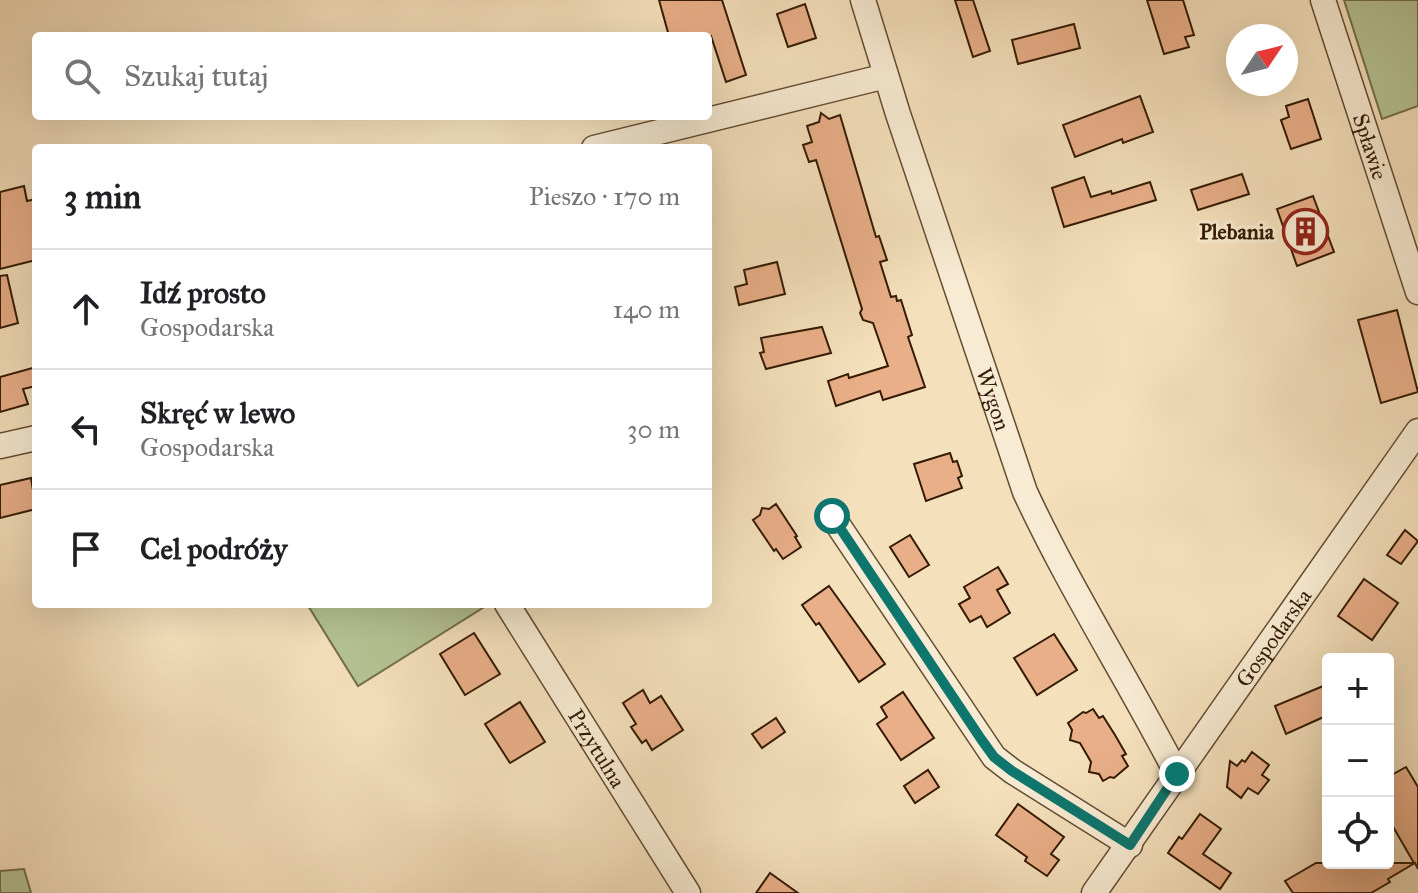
<!DOCTYPE html>
<html lang="pl">
<head>
<meta charset="utf-8">
<style>
  :root { --surface:#fff; --page:#f2f2f2; --text:#202124; --muted:#757577; --line:#e0e0e0 }
  body { margin:0; font-family:"IM FELL Great Primer",serif; background:var(--page); color:var(--text) }
  .controls { position:absolute; right:24px; bottom:24px; display:grid; overflow:hidden; border-radius:8px; box-shadow:0 8px 32px #0002 }
  .controls button { width:72px; height:72px; display:grid; place-items:center; padding:0; border:0; border-bottom:2px solid var(--line); background:var(--surface); color:var(--text); font:40px sans-serif }
  .compass { position:absolute; left:1226px; top:24px; width:72px; height:72px; border-radius:50%; background:var(--surface); box-shadow:0 8px 32px #0002; rotate:55deg }
  .stop { position:absolute; width:24px; height:24px; margin:-18px; border:6px solid #0f766e; border-radius:50%; background:#fff }
  .stop.end { background:#0f766e; border-color:#fff; box-shadow:0 2px 8px #0008 }
  .list { margin:0; padding:0; list-style:none }
  h2 { display:flex; justify-content:space-between; align-items:center; height:104px; margin:0; padding:0 32px; font-size:34px }
  h2 small { font-size:26px; font-weight:400; color:var(--muted) }
  .list li { display:grid; grid-template-columns:52px 1fr auto; gap:24px; align-items:center; box-sizing:border-box; height:120px; padding:0 32px; border-top:2px solid var(--line) }
  .list b { display:block; font-size:30px; white-space:nowrap }
  .list p { margin:0; font-size:26px; white-space:nowrap; color:var(--muted) }
  .list em { font-size:26px; font-style:normal; color:var(--muted) }
  .icon { flex:none; width:44px; height:44px; fill:none; stroke:currentColor; stroke-width:2; stroke-linecap:round; stroke-linejoin:round }
  .map { position:relative; flex:none; width:1418px; height:893px; overflow:hidden }
  .search { position:absolute; background:var(--surface); box-shadow:0 8px 32px #0002; left:32px; top:32px; width:680px; height:88px; display:flex; align-items:center; gap:20px; box-sizing:border-box; padding:0 28px; border-radius:8px; color:var(--muted); font-size:30px }
  .panel { position:absolute; background:var(--surface); box-shadow:0 8px 32px #0002; left:32px; top:144px; width:680px; height:464px; border-radius:8px }
  .map>svg:first-child { display:block }
  .green { fill:#b5c394; stroke:#746e4c; stroke-width:2 }
  .building { fill:#e9af88; stroke:#341a04; stroke-width:2 }
  .lines { fill:none; stroke-linecap:round; stroke-linejoin:round }
  .minor-casing { stroke:#644c32; stroke-width:27 }
  .minor { stroke:#f8ebd3; stroke-width:24 }
  .route { stroke:#0f766e; stroke-width:10 }
  .labels { text-anchor:middle; dominant-baseline:central; stroke-width:6; stroke-linejoin:round; paint-order:stroke }
  .street-label { font-size:22px; fill:#341a04; stroke:#f8ebd3 }
  .poi-label { font-size:22px; font-weight:bold; fill:#341a04; stroke:#f8ebd3; text-anchor:end }
</style>
</head>
<body>
<div class="map">
<svg width="1418" height="893" viewBox="0 0 1418 893">
  <rect width="100%" height="100%" fill="#f4e0bb"/>
  <filter id="stains"><feTurbulence type="fractalNoise" baseFrequency=".0025" numOctaves="4"/><feColorMatrix values="0 0 0 0 .2 0 0 0 0 .09 0 0 0 0 .02 0 0 0 .5 -.17"/></filter>
  <radialGradient id="worn" r=".72"><stop offset=".6" stop-color="#630" stop-opacity="0"/><stop offset="1" stop-color="#630" stop-opacity=".3"/></radialGradient>
  <g class="green">
    <polygon points="1344,0 1418,0 1418,106 1382,119"/>
    <polygon points="307,604 489,604 358,686"/>
    <polygon points="24,869 31,893 0,893 0,871"/>
  </g>
  <g class="building">
    <polygon points="659,0 722,0 746,75 726,82 711,36 669,36"/>
    <polygon points="955,0 973,0 990,51 973,57"/>
    <polygon points="1147,0 1183,0 1194,35 1185,37 1189,47 1164,54"/>
    <polygon points="805,4 816,38 788,47 777,14"/>
    <polygon points="1074,24 1080,48 1018,64 1012,40"/>
    <polygon points="1140,96 1153,132 1123,143 1122,139 1075,157 1063,125"/>
    <polygon points="1308,99 1321,139 1291,149 1281,120 1289,117 1286,106"/>
    <polygon points="821,113 829,119 840,115 876,237 879,236 887,260 880,262 891,297 896,296 897,301 901,300 912,335 908,337 925,387 883,400 880,391 836,406 828,381 848,374 849,378 888,366 873,323 863,320 860,313 862,309 816,160 809,162 803,145 812,142 807,126 819,122"/>
    <polygon points="1242,174 1249,194 1198,210 1191,190"/>
    <polygon points="1084,177 1091,197 1111,191 1112,194 1150,182 1156,200 1064,227 1052,188"/>
    <polygon points="24,186 27,201 36,199 36,260 0,269 0,192"/>
    <polygon points="1313,196 1334,252 1297,266 1277,209"/>
    <polygon points="777,262 785,294 739,305 735,287 747,284 744,270"/>
    <polygon points="7,275 18,323 0,328 0,276"/>
    <polygon points="1397,310 1418,392 1381,403 1358,320"/>
    <polygon points="822,327 831,353 766,369 760,353 764,352 761,338"/>
    <polygon points="36,367 36,386 23,389 28,404 0,412 0,377"/>
    <polygon points="950,453 953,462 957,461 962,476 958,478 962,488 926,501 914,464"/>
    <polygon points="31,478 36,509 0,518 0,485"/>
    <polygon points="776,504 797,536 795,537 801,547 783,559 776,549 774,551 753,520 760,515 762,508 769,509"/>
    <polygon points="1405,530 1418,541 1401,564 1387,555"/>
    <polygon points="910,535 929,565 909,577 890,547"/>
    <polygon points="998,567 1008,584 997,590 1010,613 987,627 981,616 970,622 959,604 970,598 964,587"/>
    <polygon points="1364,579 1398,603 1372,640 1338,616"/>
    <polygon points="829,586 885,664 859,682 819,623 816,625 802,605"/>
    <polygon points="474,633 500,674 465,695 440,654"/>
    <polygon points="1054,634 1077,670 1037,695 1014,658"/>
    <polygon points="1328,684 1328,715 1286,734 1275,706"/>
    <polygon points="643,690 650,703 661,696 683,730 652,750 646,740 642,743 631,727 636,724 623,703"/>
    <polygon points="903,692 934,738 901,760 877,724 887,717 881,707"/>
    <polygon points="520,702 545,742 510,763 485,724"/>
    <polygon points="1093,709 1099,718 1103,716 1115,735 1126,754 1122,756 1128,766 1114,778 1110,777 1103,781 1099,774 1089,772 1091,762 1080,743 1070,740 1072,730 1068,723 1083,712 1086,713"/>
    <polygon points="776,718 785,732 762,748 752,734"/>
    <polygon points="1252,752 1269,765 1262,775 1269,780 1258,794 1248,788 1241,798 1227,787 1230,761 1237,766 1242,760 1245,762"/>
    <polygon points="1406,767 1418,787 1418,869 1415,863 1388,879 1390,882 1371,893 1293,893 1285,881 1316,863 1414,863 1388,818 1388,777"/>
    <polygon points="928,770 939,787 915,803 904,786"/>
    <polygon points="1018,804 1064,837 1051,854 1059,860 1047,876 1025,861 1027,857 996,835"/>
    <polygon points="1200,814 1221,829 1203,854 1231,873 1220,889 1168,853 1179,837 1182,839"/>
    <polygon points="770,873 798,893 756,893"/>
  </g>
  <g class="lines">
    <defs>
      <g id="minor">
        <path id="s1" d="M863 0 898 114 1025 492C1070 589 1128 679 1177 774"/>
        <path id="s2" d="M1323 0 1418 292"/>
        <polyline points="594,148 886,76"/>
        <polyline points="0,446 36,438"/>
        <polyline points="832,516 994,757 1012,771 1130,845"/>
        <path id="s3" d="M507 604 688 893"/>
        <path id="s4" d="M1094 893 1418 431"/>
      </g>
    </defs>
    <use href="#minor" class="minor-casing"/>
    <use href="#minor" class="minor"/>
  </g>
  <g class="lines">
    <polyline class="route" points="832,516 981,739 994,757 1012,771 1130,845 1177,774"/>
  </g>
  <defs>
    <symbol id="building-ring" viewBox="-11 -11 22 22"><circle r="9.5" fill="#f8ebd3" stroke="#8f2418" stroke-width="1.5"/><path d="M-4-6H4V6H1V3H-1V6H-4ZM-2.5-4.3h1.7v1.8h-1.7ZM.8-4.3h1.7v1.8H.8ZM-2.5-1h1.7V.8h-1.7ZM.8-1h1.7V.8H.8Z" fill="#8f2418"/></symbol>
  </defs>
  <g fill-rule="evenodd">
    <use href="#building-ring" x="1280" y="206" width="51" height="51"/>
  </g>
  <g class="labels">
    <g class="street-label">
      <text stroke="none"><textPath href="#s2" startOffset="154">Spławie</textPath></text>
      <text stroke="none"><textPath href="#s1" startOffset="420">Wygon</textPath></text>
      <text stroke="none"><textPath href="#s4" startOffset="312">Gospodarska</textPath></text>
      <text stroke="none"><textPath href="#s3" startOffset="170">Przytulna</textPath></text>
    </g>
    <g class="poi-label">
      <text x="1274" y="231">Plebania</text>
    </g>
  </g>
  <rect width="100%" height="100%" filter="url(#stains)"/>
  <rect width="100%" height="100%" fill="url(#worn)"/>
</svg>
<div class="controls">
<button>+</button>
<button>−</button>
<button><svg class="icon" aria-label="locate" viewBox="0 0 24 24"><circle cx="12" cy="12" r="6"/><path d="M12 2v4M12 18v4M2 12h4M18 12h4"/></svg></button>
</div>
<svg class="compass" viewBox="-18 -18 36 36"><path d="M0-13l5 13h-10z" fill="#e53935"/><path d="M0 13l5-13h-10z" fill="#757577"/></svg>
<div class="stop" style="left:832px;top:516px"></div>
<div class="stop end" style="left:1177px;top:774px"></div>
<div class="search"><svg class="icon" aria-label="search" viewBox="0 0 24 24"><circle cx="10" cy="10" r="6"/><path d="M15 15l6 6"/></svg>Szukaj tutaj</div>
<section class="panel">
<h2>3 min<small>Pieszo · 170 m</small></h2>
<ul class="list">
<li><svg class="icon" aria-label="ahead" viewBox="0 0 24 24"><path d="M12 20V5M6 11l6-6 6 6"/></svg><div><b>Idź prosto</b><p>Gospodarska</p></div><em>140 m</em></li>
<li><svg class="icon" aria-label="left" viewBox="0 0 24 24"><path d="M17 20v-9H6M10 6l-5 5 5 5"/></svg><div><b>Skręć w lewo</b><p>Gospodarska</p></div><em>30 m</em></li>
<li><svg class="icon" aria-label="arrive" viewBox="0 0 24 24"><path d="M6 21V4h12l-3 4 3 4H6"/></svg><div><b>Cel podróży</b></div></li>
</ul>
</section>
</div>
</body>
</html>
